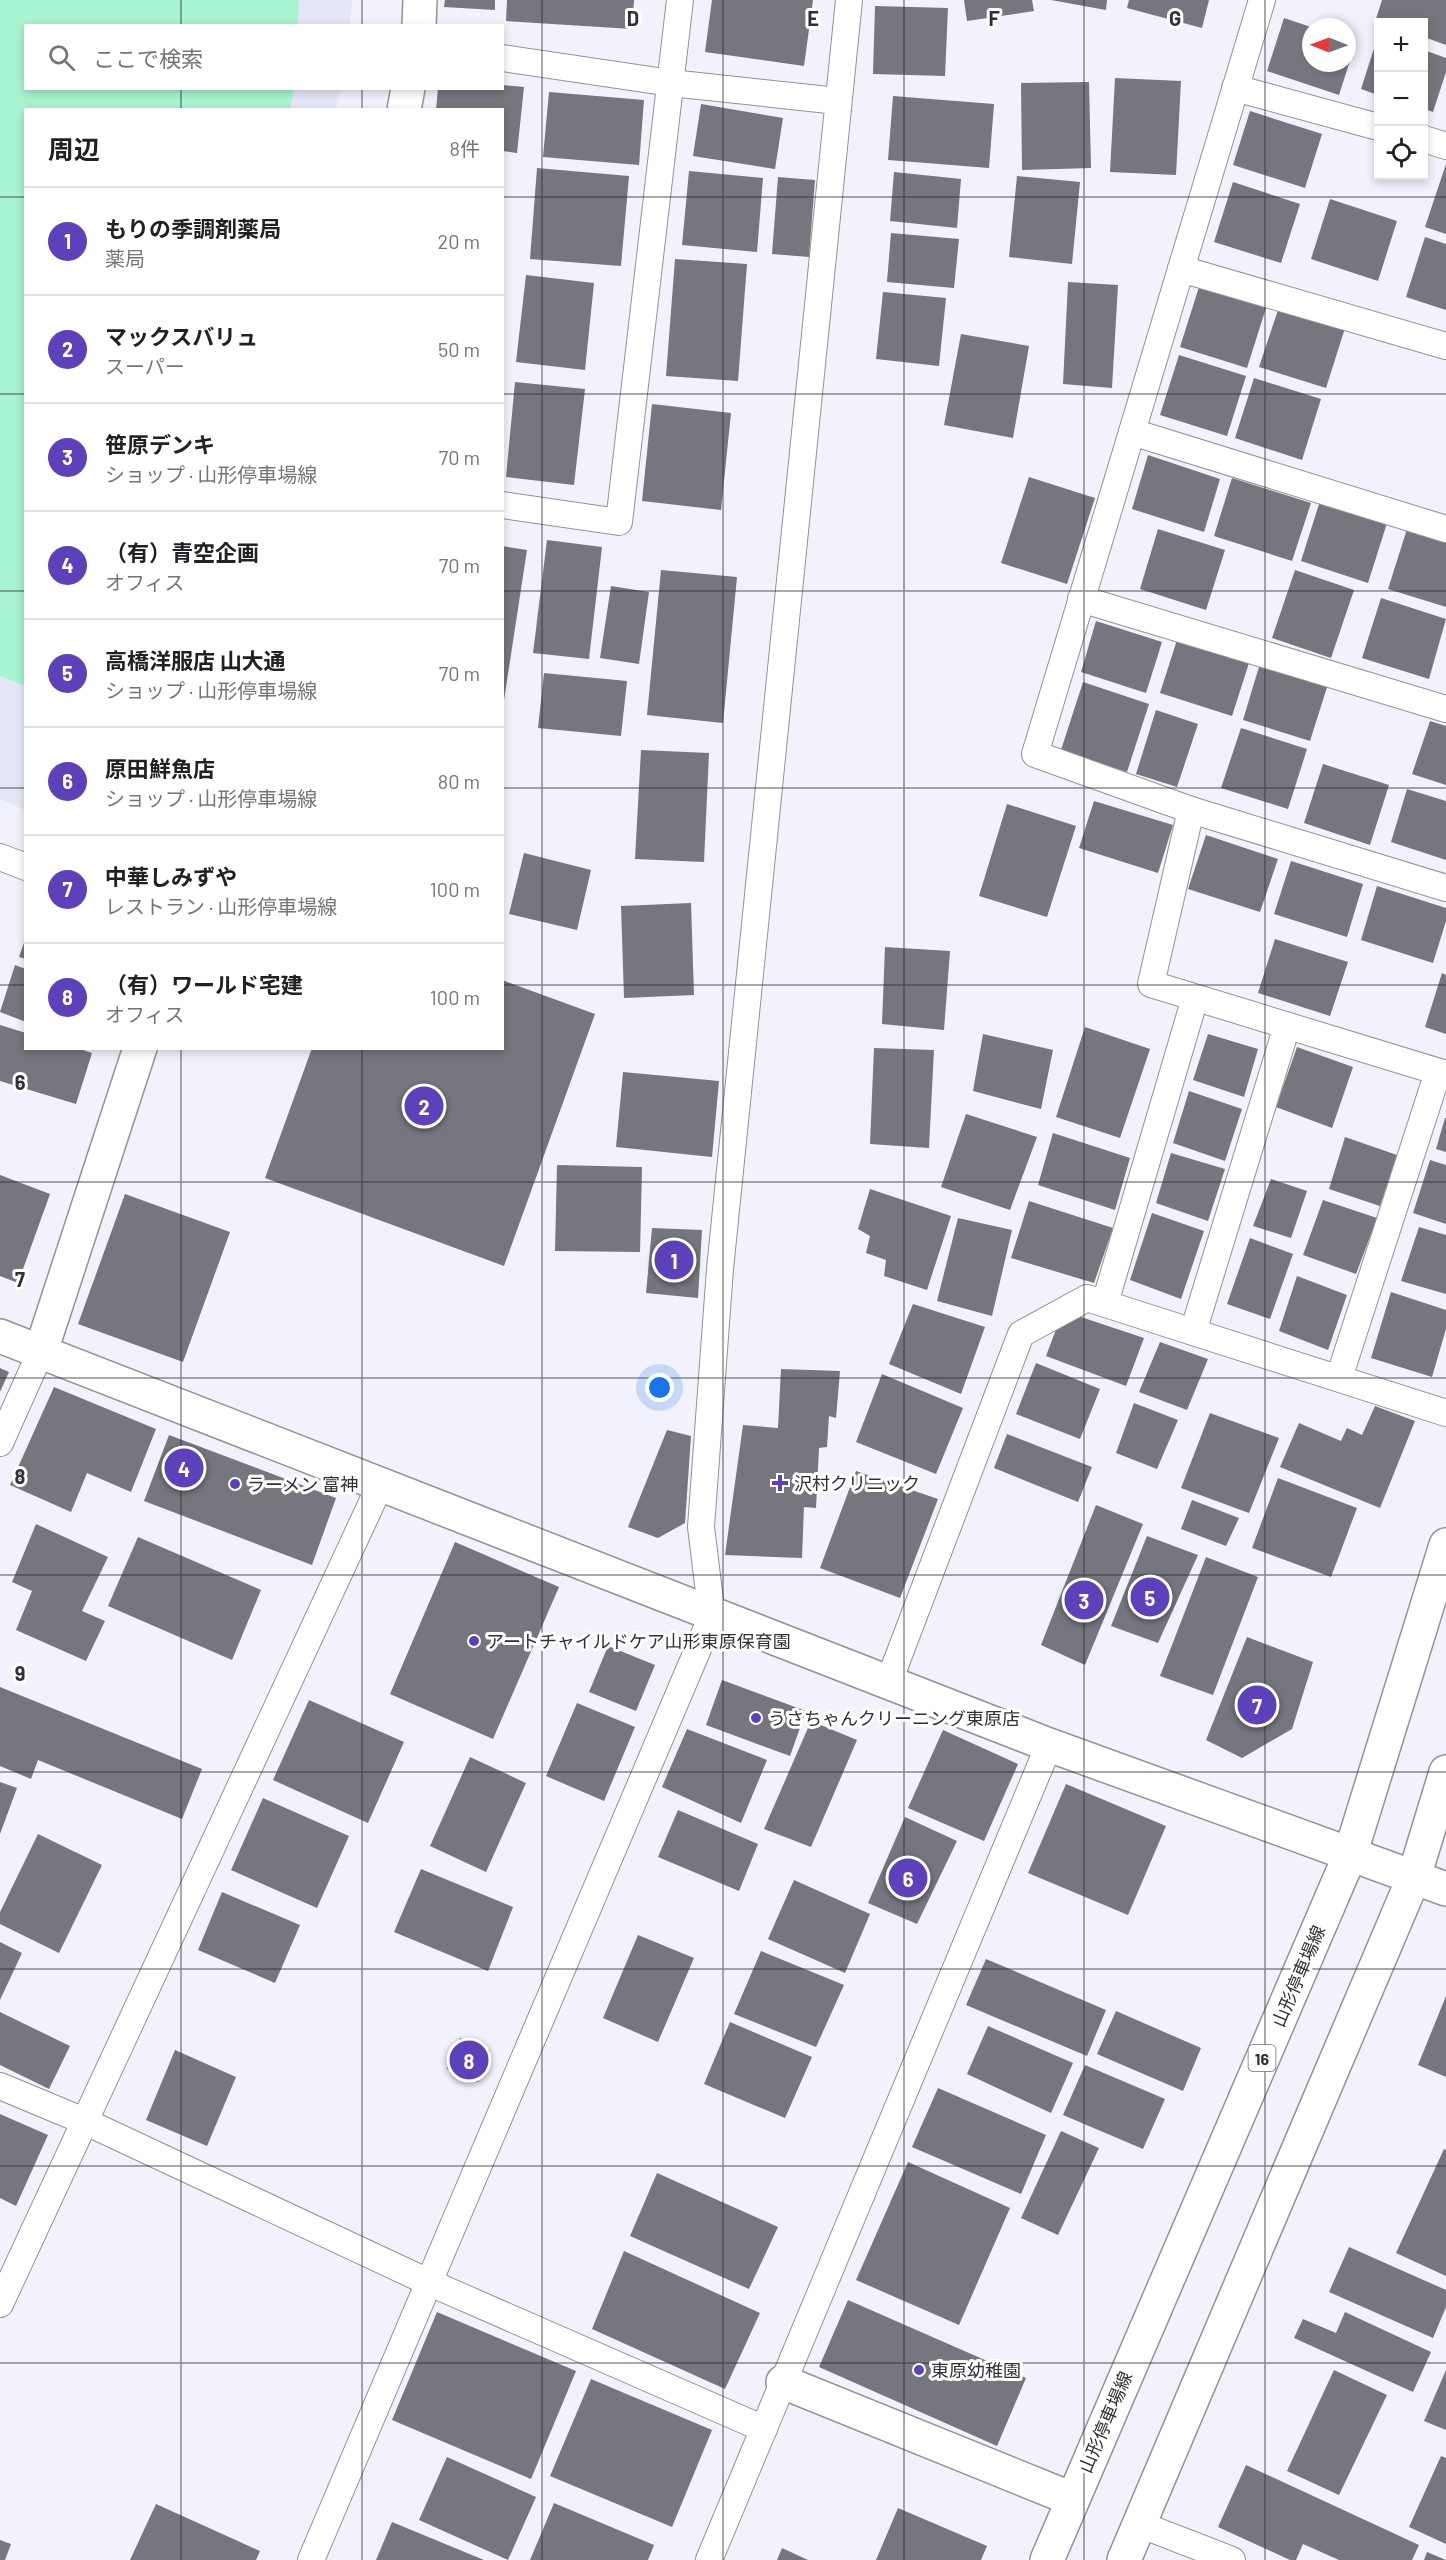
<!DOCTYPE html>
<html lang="ja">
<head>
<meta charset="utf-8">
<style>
  :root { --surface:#fff; --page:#f2f2f2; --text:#202124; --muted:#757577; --line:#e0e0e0; --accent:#5d41ba }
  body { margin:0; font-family:Barlow,"Noto Sans JP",sans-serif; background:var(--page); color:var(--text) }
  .controls { position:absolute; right:18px; top:18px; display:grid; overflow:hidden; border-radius:0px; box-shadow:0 3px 9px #0003 }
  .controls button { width:54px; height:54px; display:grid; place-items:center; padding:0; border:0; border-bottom:2px solid var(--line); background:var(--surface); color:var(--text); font:30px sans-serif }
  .compass { position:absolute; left:1302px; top:18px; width:54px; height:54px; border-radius:50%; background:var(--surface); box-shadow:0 3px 9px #0003; rotate:271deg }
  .you { position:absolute; left:660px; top:1388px; width:21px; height:21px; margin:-15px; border:4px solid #fff; border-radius:50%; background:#1a73e8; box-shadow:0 0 0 9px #1a73e833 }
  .badge { display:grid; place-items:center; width:39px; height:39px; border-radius:50%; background:var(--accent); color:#fff; font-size:20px; font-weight:700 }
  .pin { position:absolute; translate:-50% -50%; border:3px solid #fff; box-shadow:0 2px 6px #0006 }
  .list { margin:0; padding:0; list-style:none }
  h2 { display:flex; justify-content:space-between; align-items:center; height:78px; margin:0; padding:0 24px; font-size:26px }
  h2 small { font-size:20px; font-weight:400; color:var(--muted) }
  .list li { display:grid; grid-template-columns:39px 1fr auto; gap:18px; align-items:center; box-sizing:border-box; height:108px; padding:0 24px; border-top:2px solid var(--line) }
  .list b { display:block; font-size:22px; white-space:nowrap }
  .list p { margin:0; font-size:20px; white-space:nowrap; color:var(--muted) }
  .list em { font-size:20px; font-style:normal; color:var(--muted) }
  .icon { flex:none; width:33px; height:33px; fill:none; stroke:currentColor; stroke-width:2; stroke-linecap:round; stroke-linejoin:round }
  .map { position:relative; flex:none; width:1446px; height:2560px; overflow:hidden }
  .search { position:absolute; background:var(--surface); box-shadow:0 3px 9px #0003; left:24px; top:24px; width:480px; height:66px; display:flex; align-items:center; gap:15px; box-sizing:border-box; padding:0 21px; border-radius:0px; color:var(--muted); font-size:22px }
  .panel { position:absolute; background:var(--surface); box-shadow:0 3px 9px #0003; left:24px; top:108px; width:480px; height:942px; border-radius:0px }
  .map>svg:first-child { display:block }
  .built { fill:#e5e7f7 }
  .green { fill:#a8f4d1 }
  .building { fill:#75767e }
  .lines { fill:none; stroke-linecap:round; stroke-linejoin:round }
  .lane-casing { stroke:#91929a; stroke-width:28 }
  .street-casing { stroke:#91929a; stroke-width:36 }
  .primary-casing { stroke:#91929a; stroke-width:36 }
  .lane { stroke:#fff; stroke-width:26 }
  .street { stroke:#fff; stroke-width:33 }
  .primary { stroke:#fff; stroke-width:33 }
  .grid { fill:none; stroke:#303034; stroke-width:1.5; stroke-opacity:0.55 }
  .poi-dot { fill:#5d41ba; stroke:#fff; stroke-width:2 }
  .labels { text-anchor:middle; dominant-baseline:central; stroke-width:6; stroke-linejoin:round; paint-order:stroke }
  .shield { fill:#fff; stroke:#6e6e71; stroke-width:1.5 }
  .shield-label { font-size:16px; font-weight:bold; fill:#303034 }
  .poi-label { font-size:18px; fill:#303034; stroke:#fff; text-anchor:start }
  .street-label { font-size:18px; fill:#303034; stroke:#fff }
  .grid-label { font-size:20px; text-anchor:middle; font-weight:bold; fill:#303034; stroke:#fff; stroke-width:6; stroke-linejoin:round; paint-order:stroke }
</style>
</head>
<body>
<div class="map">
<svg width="1446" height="2560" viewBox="0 0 1446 2560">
  <rect width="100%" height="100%" fill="#f1f2fb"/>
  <polygon class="built" points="0,0 352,0 350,25 26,26 26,88 341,89 336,109 26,110 25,810 0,799"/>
  <polygon class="green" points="0,0 299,0 298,25 26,26 26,88 294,89 290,109 26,110 25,686 0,676"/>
  <g class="building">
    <polygon points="445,0 495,0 495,10 444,7"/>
    <polygon points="507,0 634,0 632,29 506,21"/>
    <polygon points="712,0 813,0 804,66 705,52"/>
    <polygon points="964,0 1032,0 1034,11 967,21"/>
    <polygon points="1051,0 1107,0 1106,10"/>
    <polygon points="1129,0 1209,0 1202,28 1127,8"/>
    <polygon points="1382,0 1446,0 1446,45 1424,37 1424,22 1375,22"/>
    <polygon points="875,6 948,8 945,76 873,74"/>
    <polygon points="1284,18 1311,27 1311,63 1347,63 1347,39 1356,42 1339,95 1267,71"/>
    <polygon points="1378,36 1378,95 1361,89"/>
    <polygon points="1424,50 1446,58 1446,72 1433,112 1424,109"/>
    <polygon points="1115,78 1181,81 1176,175 1110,172"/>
    <polygon points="1089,82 1091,168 1022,170 1021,83"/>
    <polygon points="502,85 524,87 517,153 502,151 502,110 436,110 438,88 502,88"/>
    <polygon points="549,92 644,100 639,165 543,157"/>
    <polygon points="893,96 994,104 989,168 888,160"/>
    <polygon points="701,104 783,118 775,169 693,156"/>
    <polygon points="1250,111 1322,134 1305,188 1233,165"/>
    <polygon points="1446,164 1446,234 1425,227"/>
    <polygon points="537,168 629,176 621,266 530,259"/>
    <polygon points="689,171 763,178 757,252 682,245"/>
    <polygon points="894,172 961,179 957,228 890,221"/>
    <polygon points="1017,176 1080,182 1072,264 1009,257"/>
    <polygon points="778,177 815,180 809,257 772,254"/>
    <polygon points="1233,182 1300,204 1281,263 1214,242"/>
    <polygon points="1330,199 1397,221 1378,281 1311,259"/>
    <polygon points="891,233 959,239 954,288 887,282"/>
    <polygon points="1425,237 1446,244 1446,310 1406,297"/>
    <polygon points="675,259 747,264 738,381 666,376"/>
    <polygon points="526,275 594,283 585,370 516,362"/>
    <polygon points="1068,282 1118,285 1112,388 1063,384"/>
    <polygon points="1199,287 1266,308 1247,368 1180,347"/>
    <polygon points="883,292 946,298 939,366 876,359"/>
    <polygon points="1279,307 1345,328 1326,388 1259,367"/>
    <polygon points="961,334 1029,346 1013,438 944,425"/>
    <polygon points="1179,355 1246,376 1227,436 1160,415"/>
    <polygon points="1254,378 1321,399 1302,460 1235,438"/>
    <polygon points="515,382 585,389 574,485 506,477"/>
    <polygon points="652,404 731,413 721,510 642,501"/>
    <polygon points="1148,455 1220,479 1204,532 1132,509"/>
    <polygon points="1029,477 1095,498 1067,584 1001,563"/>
    <polygon points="1232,478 1311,503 1292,561 1214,536"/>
    <polygon points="1320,501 1387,523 1368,583 1301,561"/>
    <polygon points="1158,529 1225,550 1206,610 1140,589"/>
    <polygon points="1407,529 1446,541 1446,607 1388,589"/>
    <polygon points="547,540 602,547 589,659 533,653"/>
    <polygon points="502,546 527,550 504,700 502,700"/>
    <polygon points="661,570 737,577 723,723 647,715"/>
    <polygon points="1295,570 1354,590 1331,658 1272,638"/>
    <polygon points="611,586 649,592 639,664 600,658"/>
    <polygon points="1381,598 1446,619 1429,679 1362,658"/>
    <polygon points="1096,621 1162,642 1146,693 1081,672"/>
    <polygon points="1177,640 1249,663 1232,716 1160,693"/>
    <polygon points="1261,660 1329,681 1310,741 1243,720"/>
    <polygon points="544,673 627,681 621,736 538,728"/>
    <polygon points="1083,682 1149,704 1127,772 1061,750"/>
    <polygon points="1156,710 1198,724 1177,787 1136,774"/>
    <polygon points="1430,721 1446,726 1446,785 1412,774"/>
    <polygon points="1241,728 1307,749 1288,809 1221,788"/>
    <polygon points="641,750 709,753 704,862 635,859"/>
    <polygon points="1323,764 1389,785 1370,845 1304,823"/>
    <polygon points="1407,789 1446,801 1446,860 1391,842"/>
    <polygon points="1094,801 1173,825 1158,873 1079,848"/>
    <polygon points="1007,804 1076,826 1047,917 979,896"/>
    <polygon points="1206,835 1278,859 1260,912 1188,889"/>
    <polygon points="524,853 591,870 577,930 509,914"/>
    <polygon points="1291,861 1363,884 1347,937 1274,914"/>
    <polygon points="1377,886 1446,908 1446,921 1433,963 1361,940"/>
    <polygon points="691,903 694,995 624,998 621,906"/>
    <polygon points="1275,939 1348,962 1330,1016 1258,993"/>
    <polygon points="25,940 26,940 26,959 19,957"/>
    <polygon points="885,947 950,951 944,1030 882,1024"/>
    <polygon points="15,965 26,969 26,1022 0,1012"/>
    <polygon points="1442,973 1446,975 1446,1034 1425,1027"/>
    <polygon points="502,980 595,1014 504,1266 265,1178 312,1048 502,1048"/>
    <polygon points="0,1025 26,1033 26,1048 77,1048 92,1053 76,1104 0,1081"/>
    <polygon points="1085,1027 1150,1049 1120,1138 1056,1117"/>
    <polygon points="983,1034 1053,1050 1041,1109 973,1091"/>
    <polygon points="1208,1034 1258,1049 1244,1097 1193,1080"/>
    <polygon points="1297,1047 1353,1067 1332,1128 1276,1107"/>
    <polygon points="874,1048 934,1050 929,1148 870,1144"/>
    <polygon points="623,1072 719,1081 712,1157 616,1147"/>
    <polygon points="1189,1091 1242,1109 1225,1161 1173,1143"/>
    <polygon points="966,1114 1037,1137 1010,1210 941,1187"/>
    <polygon points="1445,1118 1446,1118 1446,1152 1436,1149"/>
    <polygon points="1053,1133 1130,1158 1115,1210 1038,1185"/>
    <polygon points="1345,1137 1397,1155 1380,1206 1329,1189"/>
    <polygon points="1171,1153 1225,1169 1208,1221 1156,1203"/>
    <polygon points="1430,1160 1446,1165 1446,1224 1413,1213"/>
    <polygon points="557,1165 642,1167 640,1252 555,1251"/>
    <polygon points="0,1175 50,1194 18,1283 0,1276"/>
    <polygon points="1271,1179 1307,1191 1291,1238 1253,1226"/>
    <polygon points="870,1189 951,1216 927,1290 884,1276 886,1260 866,1253 870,1236 858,1229"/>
    <polygon points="125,1194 230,1232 183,1362 78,1324"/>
    <polygon points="1323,1200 1377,1218 1356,1274 1303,1255"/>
    <polygon points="1029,1201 1113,1228 1094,1283 1011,1258"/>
    <polygon points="1152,1213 1204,1231 1181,1299 1130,1280"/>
    <polygon points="958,1218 1012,1230 992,1316 937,1301"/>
    <polygon points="1419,1227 1446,1235 1446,1294 1401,1281"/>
    <polygon points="652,1228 702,1230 698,1298 646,1293"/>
    <polygon points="1250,1238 1293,1254 1270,1319 1227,1304"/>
    <polygon points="1297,1276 1347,1295 1328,1350 1279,1331"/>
    <polygon points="1391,1292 1446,1310 1446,1329 1432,1377 1371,1358"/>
    <polygon points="913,1304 985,1327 961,1394 889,1364"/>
    <polygon points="1063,1311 1144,1338 1126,1386 1046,1356"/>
    <polygon points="1160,1342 1208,1359 1187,1410 1139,1392"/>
    <polygon points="1036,1363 1100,1389 1080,1439 1016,1414"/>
    <polygon points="0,1368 9,1372 0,1392"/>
    <polygon points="781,1369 840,1371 836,1418 829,1416 827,1447 819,1448 816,1508 804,1507 802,1558 725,1555 743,1425 778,1428"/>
    <polygon points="882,1374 963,1408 936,1474 856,1442"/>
    <polygon points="54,1387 156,1429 131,1492 87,1473 71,1512 10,1485"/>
    <polygon points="1134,1403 1178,1420 1157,1469 1116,1453"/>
    <polygon points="1375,1406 1415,1421 1380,1508 1280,1467 1299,1423 1341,1441 1347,1428 1362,1435"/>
    <polygon points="1210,1413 1279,1438 1249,1513 1181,1488"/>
    <polygon points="667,1430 691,1436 685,1523 658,1538 628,1527"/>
    <polygon points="1007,1434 1092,1467 1078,1502 994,1468"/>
    <polygon points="169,1435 336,1498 312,1565 144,1501"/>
    <polygon points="856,1471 938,1499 900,1598 820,1568"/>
    <polygon points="1278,1478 1357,1508 1331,1577 1252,1548"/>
    <polygon points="1192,1500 1239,1518 1226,1546 1181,1529"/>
    <polygon points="1096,1505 1143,1524 1085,1665 1041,1645"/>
    <polygon points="36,1524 108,1557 82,1611 105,1621 86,1661 16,1630 32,1591 12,1582"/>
    <polygon points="1147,1536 1198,1555 1158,1643 1111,1626"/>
    <polygon points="138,1537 261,1590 232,1660 108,1606"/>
    <polygon points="455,1542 559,1587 493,1739 390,1694"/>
    <polygon points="1206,1557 1258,1577 1213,1695 1160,1676"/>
    <polygon points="1247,1637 1313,1662 1292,1729 1242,1758 1206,1740"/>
    <polygon points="608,1646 655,1665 636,1711 589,1692"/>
    <polygon points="722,1680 806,1711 790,1756 706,1725"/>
    <polygon points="0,1687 202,1769 182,1819 38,1760 31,1779 0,1766"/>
    <polygon points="309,1700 404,1742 368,1823 273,1780"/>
    <polygon points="577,1703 635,1727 604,1801 546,1776"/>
    <polygon points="811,1721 857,1740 811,1847 764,1829"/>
    <polygon points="687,1729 767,1760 741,1823 662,1787"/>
    <polygon points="943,1730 1018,1764 984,1841 908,1808"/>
    <polygon points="470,1757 526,1783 486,1872 430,1846"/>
    <polygon points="0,1782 17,1788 0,1834"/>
    <polygon points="1066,1784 1166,1826 1128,1915 1028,1873"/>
    <polygon points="263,1798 349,1836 317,1908 231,1870"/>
    <polygon points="678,1810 758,1844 739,1891 658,1857"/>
    <polygon points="905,1817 957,1841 917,1924 868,1903"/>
    <polygon points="38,1834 102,1865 59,1953 0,1924 0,1912"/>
    <polygon points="421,1869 513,1907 488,1971 394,1932"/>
    <polygon points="794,1880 870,1914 845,1973 768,1939"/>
    <polygon points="222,1892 300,1925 275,1983 198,1950"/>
    <polygon points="638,1935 694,1958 658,2042 603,2018"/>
    <polygon points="0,1942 22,1953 0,2000"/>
    <polygon points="761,1951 844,1985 816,2047 734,2014"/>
    <polygon points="986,1959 1106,2010 1087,2056 966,2005"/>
    <polygon points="1446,1996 1446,2077 1418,2065"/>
    <polygon points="1116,2011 1201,2048 1183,2091 1097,2054"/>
    <polygon points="0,2012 70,2046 49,2089 0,2065"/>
    <polygon points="730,2022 812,2057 785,2118 704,2084"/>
    <polygon points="988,2026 1073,2063 1051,2113 967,2074"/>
    <polygon points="460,2038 490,2050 478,2082 447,2069"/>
    <polygon points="175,2050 236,2077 207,2146 146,2120"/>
    <polygon points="1085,2065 1165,2099 1143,2149 1063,2115"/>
    <polygon points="938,2088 1046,2135 1021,2194 912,2147"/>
    <polygon points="0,2114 48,2135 16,2206 0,2198"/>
    <polygon points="1061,2131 1099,2148 1058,2235 1021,2218"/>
    <polygon points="1444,2149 1446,2150 1446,2276 1396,2253"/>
    <polygon points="908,2162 1010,2208 959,2325 856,2280"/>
    <polygon points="657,2173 778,2227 749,2289 630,2236"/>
    <polygon points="1349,2247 1446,2290 1446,2307 1433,2338 1329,2292"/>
    <polygon points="624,2251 760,2313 725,2389 592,2329"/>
    <polygon points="848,2300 1026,2378 997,2446 819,2367"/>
    <polygon points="437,2312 576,2371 531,2479 392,2420"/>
    <polygon points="1345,2312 1431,2352 1413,2392 1294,2338 1303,2319 1336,2333"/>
    <polygon points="1334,2370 1387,2395 1339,2495 1287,2471"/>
    <polygon points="1446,2370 1446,2430 1424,2421"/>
    <polygon points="591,2379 712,2430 672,2527 550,2476"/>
    <polygon points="1441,2456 1446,2458 1446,2544 1409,2527"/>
    <polygon points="447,2457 536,2497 508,2560 419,2520"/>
    <polygon points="1246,2465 1419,2545 1412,2560 1339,2560 1303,2544 1296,2560 1290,2560 1218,2527"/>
    <polygon points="554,2503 654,2545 648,2560 530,2560"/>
    <polygon points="156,2504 260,2551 256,2560 130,2560"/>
    <polygon points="898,2508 987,2546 981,2560 876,2560"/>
    <polygon points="392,2522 484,2560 376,2560"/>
    <polygon points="0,2540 11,2544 5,2560 0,2560"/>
    <polygon points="782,2548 808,2560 777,2560"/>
    <polygon points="1427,2552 1446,2560 1424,2560"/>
  </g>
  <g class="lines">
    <defs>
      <g id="lane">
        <polyline points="1262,0 1035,754 1191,810 1151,984 1446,1074"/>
        <polyline points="502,58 671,83 838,101"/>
        <polyline points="1235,88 1378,127"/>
        <polyline points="1424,139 1446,146"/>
        <polyline points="1181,269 1446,346"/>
        <polyline points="1132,432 1446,529"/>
        <polyline points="502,505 619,522 680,0"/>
        <polyline points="1081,599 1446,709"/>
        <polyline points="1191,810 1446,888"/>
        <polyline points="0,857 26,867"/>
        <polyline points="1105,1303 1195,998"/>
        <polyline points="1193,1332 1287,1026"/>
        <polyline points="1339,1378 1438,1072"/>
        <polyline points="0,1443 41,1351"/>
        <polyline points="888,1684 1021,1334 1087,1298 1446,1413"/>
        <polyline points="0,2086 84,2121 428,2282 764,2429"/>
        <polyline points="0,2304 381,1483"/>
        <polyline points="1139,2524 1232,2560"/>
        <polyline points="311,2560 712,1616 701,1527 720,1269 849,0"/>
        <polyline points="709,2560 1049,1745"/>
      </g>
      <g id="street">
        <polyline points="419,26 420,0"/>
        <polyline points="404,110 408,88"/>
        <polyline points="0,1336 1049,1745 1446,1889"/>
        <polyline points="41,1351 140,1048"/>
        <polyline points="783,2382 1072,2499"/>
      </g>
      <g id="primary">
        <polyline points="1047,2560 1350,1855 1446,1545"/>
        <polyline points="1124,2560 1414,1877 1446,1772"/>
      </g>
    </defs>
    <use href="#lane" class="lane-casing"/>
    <use href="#street" class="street-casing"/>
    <use href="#primary" class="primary-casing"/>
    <use href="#lane" class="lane"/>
    <use href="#street" class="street"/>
    <use href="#primary" class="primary"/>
  </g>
  <path class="grid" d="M181 0V26M362 0V26M542 0V2560M723 0V2560M904 0V2560M1084 0V2560M1265 0V2560M181 88V110M362 88V110M0 197H26M502 197H1446M0 394H26M502 394H1446M0 591H26M502 591H1446M0 788H26M502 788H1446M0 985H26M502 985H1446M181 1048V2560M362 1048V2560M0 1182H1446M0 1378H1446M0 1575H1446M0 1772H1446M0 1969H1446M0 2166H1446M0 2363H1446"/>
  <g class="poi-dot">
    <path d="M777 1474h6v6h6v6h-6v6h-6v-6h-6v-6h6z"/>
    <circle cx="235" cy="1484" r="6"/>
    <circle cx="474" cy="1641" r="6"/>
    <circle cx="756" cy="1718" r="6"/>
    <circle cx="919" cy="2370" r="6"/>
  </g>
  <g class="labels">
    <rect class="shield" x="1248.5" y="2045" width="27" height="26" rx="4.5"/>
    <g class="shield-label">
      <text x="1262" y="2058">16</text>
    </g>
    <g class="poi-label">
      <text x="794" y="1483">沢村クリニック</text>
      <text x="247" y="1484">ラーメン 富神</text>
      <text x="486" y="1641">アートチャイルドケア山形東原保育園</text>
      <text x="768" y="1718">うさちゃんクリーニング東原店</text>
      <text x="931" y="2370">東原幼稚園</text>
    </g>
    <g class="street-label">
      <text transform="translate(1298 1976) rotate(-67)">山形停車場線</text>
      <text transform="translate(1105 2422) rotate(-67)">山形停車場線</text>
    </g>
  </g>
  <g class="grid-label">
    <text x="633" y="26">D</text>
    <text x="813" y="26">E</text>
    <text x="994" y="26">F</text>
    <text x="1175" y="26">G</text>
    <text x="20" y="1090">6</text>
    <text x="20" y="1287">7</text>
    <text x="20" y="1484">8</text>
    <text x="20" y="1681">9</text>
  </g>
</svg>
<div class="controls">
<button>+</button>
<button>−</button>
<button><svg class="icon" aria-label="locate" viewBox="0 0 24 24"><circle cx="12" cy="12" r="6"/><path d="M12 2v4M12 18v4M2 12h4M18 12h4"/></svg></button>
</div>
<svg class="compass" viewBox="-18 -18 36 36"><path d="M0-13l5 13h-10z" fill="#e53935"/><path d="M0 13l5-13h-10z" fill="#757577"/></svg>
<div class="you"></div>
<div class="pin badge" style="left:674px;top:1260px">1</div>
<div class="pin badge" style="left:424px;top:1106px">2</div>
<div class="pin badge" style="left:1084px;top:1600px">3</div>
<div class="pin badge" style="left:184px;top:1468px">4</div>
<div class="pin badge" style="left:1150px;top:1597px">5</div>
<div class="pin badge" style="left:908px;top:1878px">6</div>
<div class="pin badge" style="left:1257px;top:1705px">7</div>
<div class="pin badge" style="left:469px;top:2060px">8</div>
<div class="search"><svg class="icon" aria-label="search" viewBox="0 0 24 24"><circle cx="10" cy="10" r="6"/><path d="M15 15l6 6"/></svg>ここで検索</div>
<section class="panel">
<h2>周辺<small>8件</small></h2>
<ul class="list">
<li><span class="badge">1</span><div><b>もりの季調剤薬局</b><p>薬局</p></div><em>20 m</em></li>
<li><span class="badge">2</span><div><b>マックスバリュ</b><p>スーパー</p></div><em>50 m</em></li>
<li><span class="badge">3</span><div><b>笹原デンキ</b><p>ショップ · 山形停車場線</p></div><em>70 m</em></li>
<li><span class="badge">4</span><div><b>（有）青空企画</b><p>オフィス</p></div><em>70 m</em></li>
<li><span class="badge">5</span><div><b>高橋洋服店 山大通</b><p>ショップ · 山形停車場線</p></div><em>70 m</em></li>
<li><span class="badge">6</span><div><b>原田鮮魚店</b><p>ショップ · 山形停車場線</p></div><em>80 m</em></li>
<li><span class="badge">7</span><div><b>中華しみずや</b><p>レストラン · 山形停車場線</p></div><em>100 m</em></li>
<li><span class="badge">8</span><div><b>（有）ワールド宅建</b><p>オフィス</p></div><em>100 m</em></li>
</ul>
</section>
</div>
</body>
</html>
